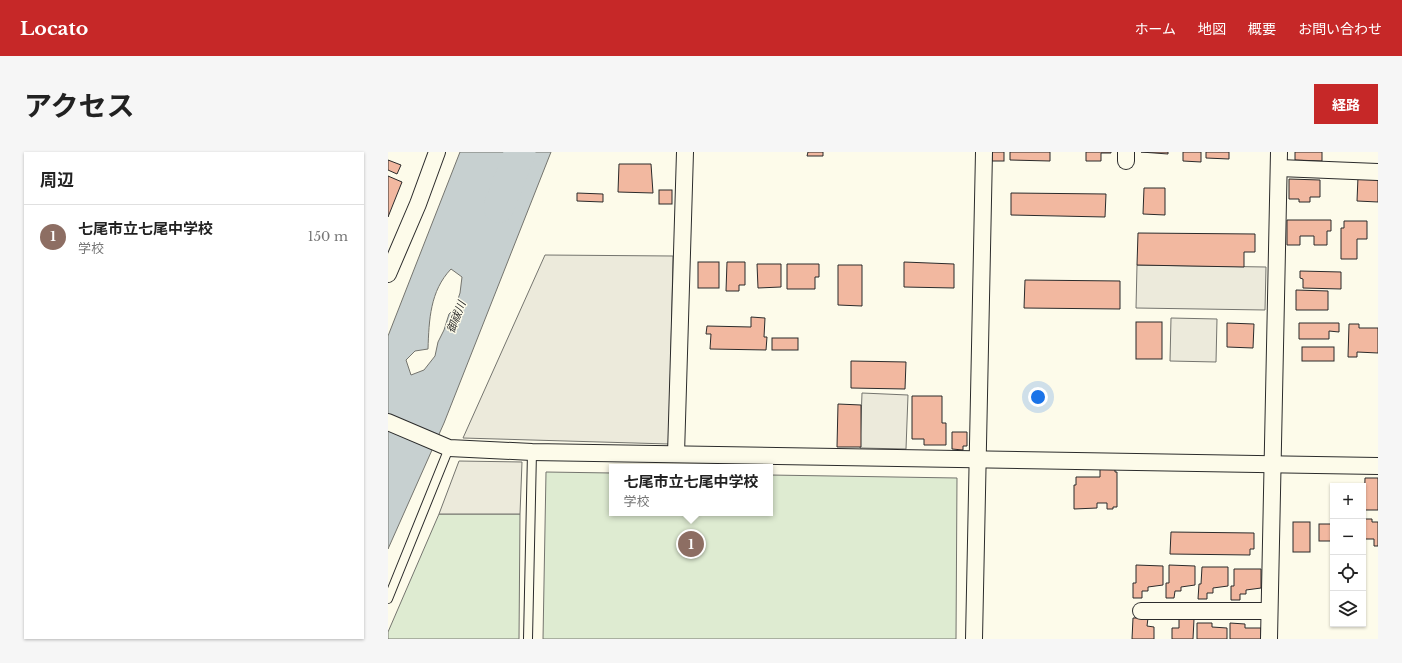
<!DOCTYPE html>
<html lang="ja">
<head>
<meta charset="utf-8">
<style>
  :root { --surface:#fff; --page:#f6f6f6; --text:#222; --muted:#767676; --line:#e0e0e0; --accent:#c62828 }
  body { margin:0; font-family:"Libre Baskerville","Noto Sans JP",serif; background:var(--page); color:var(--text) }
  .controls { position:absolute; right:12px; bottom:12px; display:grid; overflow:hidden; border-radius:0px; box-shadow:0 1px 3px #0004 }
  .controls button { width:36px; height:36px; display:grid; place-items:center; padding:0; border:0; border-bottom:1px solid var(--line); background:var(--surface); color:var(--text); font:20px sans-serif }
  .you { position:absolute; left:650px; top:245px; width:14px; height:14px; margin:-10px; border:3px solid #fff; border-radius:50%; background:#1a73e8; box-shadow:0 0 0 6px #1a73e833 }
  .badge { display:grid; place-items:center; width:26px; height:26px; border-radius:50%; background:var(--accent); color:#fff; font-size:13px; font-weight:700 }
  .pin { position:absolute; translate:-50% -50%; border:2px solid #fff; box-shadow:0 1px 4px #0006 }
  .popup { position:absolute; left:221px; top:312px; width:164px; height:52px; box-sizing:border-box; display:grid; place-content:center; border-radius:0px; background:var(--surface); filter:drop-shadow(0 1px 3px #0005); font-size:13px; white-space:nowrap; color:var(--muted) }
  .popup b { font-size:15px; color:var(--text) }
  .popup::after { content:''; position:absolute; left:50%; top:100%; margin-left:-8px; border:8px solid transparent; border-top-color:var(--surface) }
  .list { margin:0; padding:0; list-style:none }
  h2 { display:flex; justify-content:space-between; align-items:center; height:52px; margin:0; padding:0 16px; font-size:17px }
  h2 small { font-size:13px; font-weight:400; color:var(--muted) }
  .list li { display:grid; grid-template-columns:26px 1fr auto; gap:12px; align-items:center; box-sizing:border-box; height:64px; padding:0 16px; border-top:1px solid var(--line) }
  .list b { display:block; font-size:15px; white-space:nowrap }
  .list p { margin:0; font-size:13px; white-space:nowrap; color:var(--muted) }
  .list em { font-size:13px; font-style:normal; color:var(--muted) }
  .icon { flex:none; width:22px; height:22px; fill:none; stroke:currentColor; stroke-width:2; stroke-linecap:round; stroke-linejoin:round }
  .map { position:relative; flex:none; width:990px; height:487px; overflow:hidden; border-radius:0px }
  header { display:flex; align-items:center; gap:24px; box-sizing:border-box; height:56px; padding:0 20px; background:var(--accent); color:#fff }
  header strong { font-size:19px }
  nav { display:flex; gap:22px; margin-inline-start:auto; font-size:14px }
  .intro { display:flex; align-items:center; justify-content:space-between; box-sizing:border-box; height:96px; padding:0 24px }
  h1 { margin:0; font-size:28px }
  .button { padding:10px 18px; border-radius:0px; background:var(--accent); color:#fff; font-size:14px; font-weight:700 }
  main { display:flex; gap:24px; padding:0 24px }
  aside { flex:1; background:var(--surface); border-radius:0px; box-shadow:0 1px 3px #0004 }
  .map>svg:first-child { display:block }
  .green { fill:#deebd1; stroke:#74746e }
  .parking { fill:#eceadb; stroke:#74746e }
  .water { fill:#c7d0d0; stroke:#74746e; fill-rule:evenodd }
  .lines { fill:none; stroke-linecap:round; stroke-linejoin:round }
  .river { stroke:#c7d0d0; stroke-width:31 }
  .building { fill:#f2b8a0; stroke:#2b2b2b }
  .lane-casing { stroke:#2b2b2b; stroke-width:10 }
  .street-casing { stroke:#2b2b2b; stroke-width:18 }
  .lane { stroke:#fdfbea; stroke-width:8 }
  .street { stroke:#fdfbea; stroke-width:16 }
  .labels { text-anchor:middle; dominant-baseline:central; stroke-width:3; stroke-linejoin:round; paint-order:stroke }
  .water-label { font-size:11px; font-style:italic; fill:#2b2b2b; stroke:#fdfbea }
</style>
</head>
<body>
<header>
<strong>Locato</strong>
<nav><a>ホーム</a><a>地図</a><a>概要</a><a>お問い合わせ</a></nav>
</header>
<div class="intro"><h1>アクセス</h1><a class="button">経路</a></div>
<main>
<aside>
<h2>周辺<small></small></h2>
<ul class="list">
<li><span class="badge" style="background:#8d6e63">1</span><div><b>七尾市立七尾中学校</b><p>学校</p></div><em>150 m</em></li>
</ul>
</aside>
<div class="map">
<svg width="990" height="487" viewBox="0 0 990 487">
  <rect width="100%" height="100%" fill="#fdfbea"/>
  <g class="green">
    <polygon points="158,320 224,321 224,361 382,361 382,323 569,326 568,487 155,487"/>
    <polygon points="51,362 132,362 131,487 0,487 0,480"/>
  </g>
  <g class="parking">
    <polygon points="157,103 285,104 281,292 75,286"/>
    <polygon points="749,113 878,115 877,158 748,156"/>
    <polygon points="783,166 829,167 828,210 782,209"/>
    <polygon points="474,241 520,243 518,297 472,296"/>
    <polygon points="71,309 134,310 132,362 51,362"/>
  </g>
  <path class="water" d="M72 0H129L125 10 128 20C137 18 142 8 145 0H163L56 271 0 397V184ZM63 117 74 125 72 141 67 156 61 162 56 178 50 190 47 204 36 218 23 223 18 208 27 199 40 197C41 168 42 139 63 117Z"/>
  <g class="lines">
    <polyline class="river" points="111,55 132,0"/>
  </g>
  <g class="building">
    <polygon points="420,0 435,0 435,4 419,4"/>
    <rect x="604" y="0" width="12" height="9"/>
    <polygon points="622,0 662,0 662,9 622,8"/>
    <polygon points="698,0 723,0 723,1 713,1 713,9 698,9"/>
    <polygon points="753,0 780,0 780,2"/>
    <polygon points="795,0 813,0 813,10 795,9"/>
    <polygon points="818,0 841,0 841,7 818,6"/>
    <polygon points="907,0 934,0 934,9 907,8"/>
    <polygon points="0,8 13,13 9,22 0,18"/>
    <polygon points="231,12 263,12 265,41 230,40"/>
    <polygon points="0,24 14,30 0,65"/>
    <polygon points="970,25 990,26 990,50 969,49"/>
    <polygon points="901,27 932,28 932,45 922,45 922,50 911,50 911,47 901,47"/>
    <polygon points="756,36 777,36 777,63 755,62"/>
    <rect x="271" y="38" width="13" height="14"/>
    <polygon points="189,41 215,42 215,50 189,49"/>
    <polygon points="623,41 718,42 717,65 623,63"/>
    <polygon points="899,68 943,68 943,79 939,79 939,93 926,93 926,84 912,84 912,93 899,93"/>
    <polygon points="956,69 979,69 979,87 969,87 969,107 953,107 953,76 956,76"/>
    <polygon points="750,81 867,82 867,100 856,100 856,115 749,113"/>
    <rect x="310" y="110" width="21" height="26"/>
    <polygon points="339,110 357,110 357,133 351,133 351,139 338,139"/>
    <polygon points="516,110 566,112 566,136 516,135"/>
    <polygon points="369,112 393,112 393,135 370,136"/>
    <polygon points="399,112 431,112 431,125 427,125 427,137 399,137"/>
    <polygon points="450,113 474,113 474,154 450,153"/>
    <polygon points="912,119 953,120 953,137 915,136 915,127 912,126"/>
    <polygon points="637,128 732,129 732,157 636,156"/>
    <polygon points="908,138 940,139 940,158 908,158"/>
    <polygon points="363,165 377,166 376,185 379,185 378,198 322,197 323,182 318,182 319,174 363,175"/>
    <rect x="748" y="170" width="26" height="37"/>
    <polygon points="839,171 866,172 865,196 839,195"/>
    <polygon points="911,171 951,171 951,180 941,179 941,187 911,187"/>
    <polygon points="961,172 971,172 971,176 990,176 990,201 969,200 969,205 960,205"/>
    <rect x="384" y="186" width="26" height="12"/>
    <rect x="914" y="195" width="32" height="14"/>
    <polygon points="463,209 518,210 517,237 463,236"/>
    <polygon points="524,244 554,244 554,271 558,271 558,293 536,293 536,287 524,287"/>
    <polygon points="450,252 473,253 473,295 449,295"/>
    <polygon points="564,280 579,280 579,294 575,294 575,298 564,297"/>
    <polygon points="712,317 727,317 727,320 729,320 729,355 725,355 725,357 719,357 719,351 709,351 709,356 686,357 686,333 688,333 688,325 712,325"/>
    <polygon points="977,326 990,326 990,358 976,358"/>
    <polygon points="975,367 984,367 984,370 990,370 990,394 986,394 986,387 975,387"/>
    <rect x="905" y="370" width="17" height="30"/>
    <rect x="931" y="372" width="14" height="17"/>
    <polygon points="783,380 866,381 866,397 862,397 862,403 782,402"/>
    <polygon points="748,413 775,414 775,433 760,435 760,439 754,439 754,446 745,446 745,431 748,431"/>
    <polygon points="781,413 807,414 807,433 793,435 793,439 787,439 786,446 778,446 778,431 781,431"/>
    <polygon points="814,415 840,415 840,434 825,436 825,441 819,441 819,447 810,447 811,432 813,432"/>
    <polygon points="846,417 873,417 873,436 858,438 858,442 852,442 852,448 843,448 843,434 846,434"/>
    <polygon points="745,466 760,466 759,474 766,475 766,487 744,487"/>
    <polygon points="791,467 806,467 805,487 784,487 784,476 791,476"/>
    <polygon points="809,471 824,471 824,475 839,476 839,487 809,487"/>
    <polygon points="842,471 857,472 857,476 873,476 873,487 842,487"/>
  </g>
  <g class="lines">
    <defs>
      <g id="lane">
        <polyline points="0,447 61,296"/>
        <polyline points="140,487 144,300"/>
      </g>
      <g id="street">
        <polyline points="738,9 738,0"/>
        <polyline points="891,16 990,20"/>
        <polyline points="0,122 30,52 49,0"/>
        <polyline points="0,270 61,296 144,300 990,314"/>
        <polyline points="288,302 297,0"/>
        <polyline points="753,459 881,459"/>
        <polyline points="586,487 596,0"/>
        <polyline points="881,487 891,0"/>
      </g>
    </defs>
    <use href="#lane" class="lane-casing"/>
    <use href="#street" class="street-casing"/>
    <use href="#lane" class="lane"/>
    <use href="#street" class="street"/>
  </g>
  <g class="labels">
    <g class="water-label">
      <text transform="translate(68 165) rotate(-69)">御祓川</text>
    </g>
  </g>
</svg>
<div class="controls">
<button>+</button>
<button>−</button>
<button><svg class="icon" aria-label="locate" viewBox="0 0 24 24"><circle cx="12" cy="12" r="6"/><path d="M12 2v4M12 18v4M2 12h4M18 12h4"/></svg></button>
<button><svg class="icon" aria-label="layers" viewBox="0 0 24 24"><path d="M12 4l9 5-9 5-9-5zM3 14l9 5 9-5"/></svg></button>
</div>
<div class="you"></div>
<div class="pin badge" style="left:303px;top:392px;background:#8d6e63">1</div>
<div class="popup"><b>七尾市立七尾中学校</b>学校</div>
</div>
</main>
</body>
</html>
